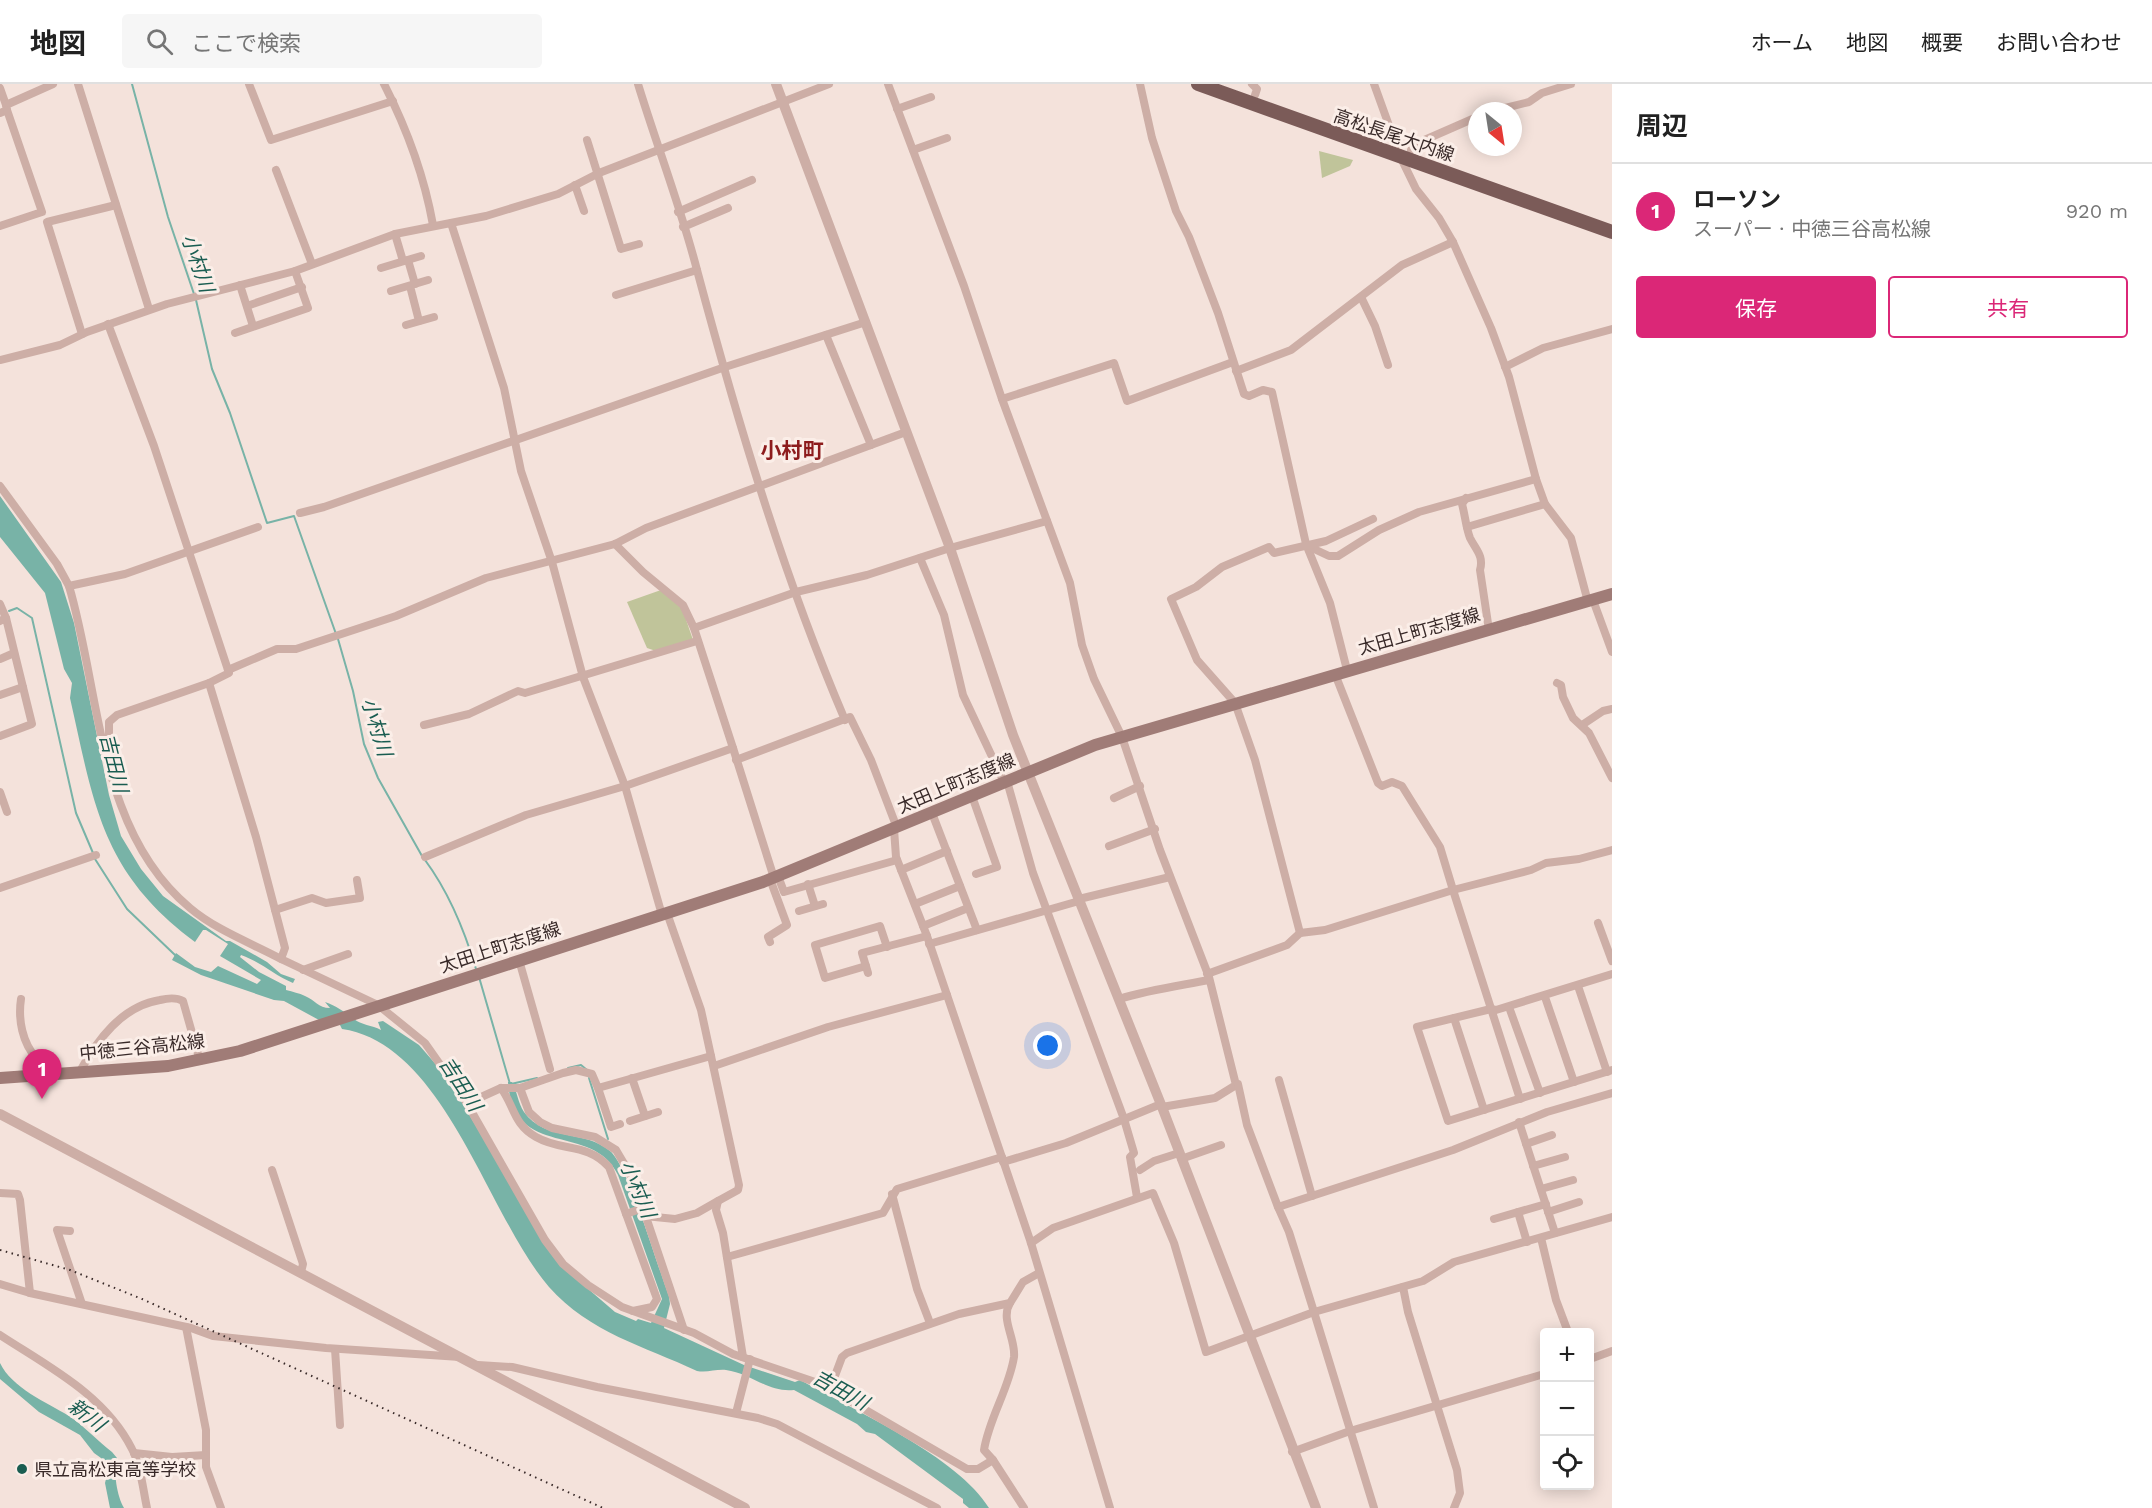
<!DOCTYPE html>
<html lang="ja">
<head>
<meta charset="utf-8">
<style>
  :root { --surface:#fff; --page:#f6f6f6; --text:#222; --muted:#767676; --line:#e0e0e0; --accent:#db2777 }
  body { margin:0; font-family:"Work Sans","Noto Sans JP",sans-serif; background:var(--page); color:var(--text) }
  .controls { position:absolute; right:18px; bottom:18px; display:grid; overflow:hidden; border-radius:6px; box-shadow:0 3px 15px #0003 }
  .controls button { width:54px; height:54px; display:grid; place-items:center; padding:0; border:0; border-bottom:2px solid var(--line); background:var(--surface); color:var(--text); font:30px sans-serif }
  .compass { position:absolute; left:1468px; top:18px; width:54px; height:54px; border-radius:50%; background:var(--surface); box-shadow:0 3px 15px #0003; rotate:150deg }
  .you { position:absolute; left:1048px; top:962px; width:21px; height:21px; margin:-15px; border:4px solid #fff; border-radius:50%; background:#1a73e8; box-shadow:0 0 0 9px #1a73e833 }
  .badge { display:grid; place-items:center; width:39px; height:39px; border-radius:50%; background:var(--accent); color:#fff; font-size:20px; font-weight:700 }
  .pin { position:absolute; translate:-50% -50px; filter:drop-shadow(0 2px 3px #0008) }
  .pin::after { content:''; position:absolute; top:32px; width:21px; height:18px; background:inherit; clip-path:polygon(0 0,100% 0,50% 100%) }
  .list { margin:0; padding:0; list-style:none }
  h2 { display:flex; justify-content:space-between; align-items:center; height:78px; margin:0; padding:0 24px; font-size:26px }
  h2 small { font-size:20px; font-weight:400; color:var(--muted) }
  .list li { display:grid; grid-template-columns:39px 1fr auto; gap:18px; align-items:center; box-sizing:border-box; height:96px; padding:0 24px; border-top:2px solid var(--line) }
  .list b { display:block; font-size:22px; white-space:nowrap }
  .list p { margin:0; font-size:20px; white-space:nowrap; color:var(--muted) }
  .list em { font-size:20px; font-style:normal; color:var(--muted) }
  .actions { display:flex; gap:12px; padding:18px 24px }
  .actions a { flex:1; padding:14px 0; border:2px solid var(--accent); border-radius:6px; text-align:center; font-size:21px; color:var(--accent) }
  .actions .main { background:var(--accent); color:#fff }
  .icon { flex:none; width:33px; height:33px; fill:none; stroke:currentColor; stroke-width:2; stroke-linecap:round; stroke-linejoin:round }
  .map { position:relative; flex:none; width:1612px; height:1424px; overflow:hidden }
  header { display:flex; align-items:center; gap:36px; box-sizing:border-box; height:84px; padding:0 30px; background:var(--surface); border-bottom:2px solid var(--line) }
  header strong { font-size:28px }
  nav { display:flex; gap:33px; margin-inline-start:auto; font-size:21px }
  .search { width:420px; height:54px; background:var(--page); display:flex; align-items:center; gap:15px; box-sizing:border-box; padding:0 21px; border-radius:6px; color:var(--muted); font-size:22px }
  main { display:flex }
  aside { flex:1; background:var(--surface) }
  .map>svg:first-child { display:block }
  .green { fill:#c0c49a }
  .water { fill:#78b3a7 }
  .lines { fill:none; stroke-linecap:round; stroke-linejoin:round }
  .stream { stroke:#78b3a7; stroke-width:2 }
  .minor { stroke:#cdaea6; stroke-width:8 }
  .tertiary { stroke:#cdaea6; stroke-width:10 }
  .secondary { stroke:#a07c77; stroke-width:12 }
  .primary { stroke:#7b5b58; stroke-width:14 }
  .rail { stroke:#382928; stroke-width:2; stroke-dasharray:1.5 4.5; stroke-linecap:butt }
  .poi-dot { fill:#1a5d51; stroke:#fbeee8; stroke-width:2 }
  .labels { text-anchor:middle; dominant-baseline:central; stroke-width:6; stroke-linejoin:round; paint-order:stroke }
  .street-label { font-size:18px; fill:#382928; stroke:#fbeee8 }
  .poi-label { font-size:18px; fill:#382928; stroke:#fbeee8; text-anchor:start }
  .water-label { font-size:20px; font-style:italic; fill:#1a5d51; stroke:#fbeee8 }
  .quarter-label { font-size:21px; font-weight:bold; fill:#8d1b1c; stroke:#fbeee8 }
</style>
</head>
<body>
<header>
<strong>地図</strong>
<div class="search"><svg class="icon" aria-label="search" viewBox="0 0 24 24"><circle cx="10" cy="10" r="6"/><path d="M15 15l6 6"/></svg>ここで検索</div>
<nav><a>ホーム</a><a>地図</a><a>概要</a><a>お問い合わせ</a></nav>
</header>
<main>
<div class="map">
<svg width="1612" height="1424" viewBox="0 0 1612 1424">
  <rect width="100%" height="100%" fill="#f4e2db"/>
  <g class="green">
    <polygon points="1319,67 1353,76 1350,82 1322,94"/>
    <polygon points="661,506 681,521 693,556 656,567 647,564 627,518"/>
  </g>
  <g class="water">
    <path d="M0 412 61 498 74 539 109 711 121 752 141 785 163 812 226 857H230L267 878 281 890 295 895 293 899C274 891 261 878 241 871L240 873 259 888 286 902V906C293 908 299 909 305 912 315 916 318 924 330 924L325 918C337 922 344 928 354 935 361 941 372 941 381 946L378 938 383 937 419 961 446 992 558 1179 615 1228 636 1237 638 1235 651 1239 662 1215 618 1091C593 1037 513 1077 508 998H512C517 1007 518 1019 524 1028 546 1058 584 1045 610 1067 629 1083 658 1184 669 1212L670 1220 664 1244 744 1281 795 1298 800 1296C854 1326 958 1373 989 1424H969L963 1419V1415L875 1350 866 1348 857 1340 794 1306C769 1309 750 1289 726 1286 716 1285 707 1289 697 1287 644 1262 590 1249 549 1203 487 1131 445 960 342 945L339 939 319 936 284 917 274 916 201 891 172 876 176 869 195 883 211 888 218 882 257 900 261 896 220 872 228 860 206 846H203L195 858C101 788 94 720 70 614L72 599 64 585 45 509 0 453Z"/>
    <path d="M0 1279C12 1304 46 1318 69 1332 84 1342 98 1357 112 1368L117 1374C113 1388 117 1412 124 1424H110L105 1399 108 1387 101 1374 94 1369 80 1351 39 1328 0 1295Z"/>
  </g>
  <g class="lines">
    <g class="stream">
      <polyline points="132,0 168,133 194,210"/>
      <polyline points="196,216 212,285 230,329 267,439 294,432 336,550"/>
      <polyline points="9,527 17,524 32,534 76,729 93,769"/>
      <polyline points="338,555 353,607 364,660 378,694 422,772"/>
      <polyline points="95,775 127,825 175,871"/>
      <path d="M425 776C448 807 465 848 476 885"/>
      <polyline points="479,893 510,1000"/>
      <polyline points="568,984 581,981 587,986"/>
      <polyline points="589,994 608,1055"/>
      <polyline points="511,1000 537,994"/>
    </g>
    <g class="minor">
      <polyline points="78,0 149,225"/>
      <polyline points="249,0 271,56 393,17"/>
      <path d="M384 0C407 45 424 91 433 141"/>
      <path d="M638 0C657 62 681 124 697 186 738 339 783 491 845 636"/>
      <polyline points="888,0 964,202 1002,315 1114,279 1127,317 1233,278"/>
      <polyline points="1140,0 1152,54 1176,127 1189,153 1218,229 1244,310 1249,312 1263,306 1272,308 1306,460 1330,519 1347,586"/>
      <polyline points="1252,0 1257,5 1255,11"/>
      <polyline points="1374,0 1400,72 1416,105 1439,134 1453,158 1491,244 1509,293 1536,395 1545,420 1571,454 1588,518"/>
      <polyline points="0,4 6,21"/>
      <polyline points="897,25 931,13"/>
      <polyline points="1493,27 1529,18 1542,9 1571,0"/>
      <polyline points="0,29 7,26 6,21 53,0"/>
      <polyline points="587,56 621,165 639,160"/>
      <polyline points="913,66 947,54"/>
      <polyline points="1411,66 1413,61 1477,33"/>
      <polyline points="276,86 312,180"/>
      <polyline points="575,101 584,127"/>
      <polyline points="678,128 752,96"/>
      <polyline points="451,139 504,304 521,387 552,478 583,593 625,702 662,831"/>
      <polyline points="0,142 42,128 7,26"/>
      <polyline points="683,143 728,124"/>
      <polyline points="395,150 403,177"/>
      <polyline points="408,176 415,200"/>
      <polyline points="381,184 421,172"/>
      <polyline points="240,201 253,242"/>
      <polyline points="410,202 419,237"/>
      <polyline points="391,207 428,196"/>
      <polyline points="616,211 697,186"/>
      <polyline points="1361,213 1375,242 1388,281"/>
      <polyline points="247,222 302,203"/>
      <polyline points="108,240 154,362 229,589 209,599 256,753 285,864 281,875 378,921 425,959 465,1016 545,1156 563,1180 588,1201 622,1223 694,1249 733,1270 821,1300 967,1385 978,1385 993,1376"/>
      <polyline points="406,241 434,233"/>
      <polyline points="235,249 308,224 295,187"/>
      <polyline points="82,250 47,138 116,121"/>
      <polyline points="826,251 871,361"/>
      <polyline points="0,276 60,261 87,248 167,220 295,187 395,150 486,132 558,110 599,89 829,0"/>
      <polyline points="1505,283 1543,264 1612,245"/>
      <polyline points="1236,287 1291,266 1402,181 1453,158"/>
      <polyline points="1002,315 1070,499 1082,561 1094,595 1122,653 1160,766 1209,893 1236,1001 1215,1014 1162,1023"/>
      <path d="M0 402 57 480 69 502C101 610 97 747 190 824 216 846 251 859 281 875"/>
      <path d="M1466 414 1462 420C1465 431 1466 444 1470 454 1476 466 1484 472 1480 486L1489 546"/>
      <polyline points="300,429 324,423 725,283 866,238"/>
      <polyline points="1467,443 1545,420"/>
      <polyline points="615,460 643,488 683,521 694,544 733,664"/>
      <polyline points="1312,464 1329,472 1338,472 1379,446 1419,428 1536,395"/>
      <polyline points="920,474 944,531 963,611 1004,698"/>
      <polyline points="69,502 125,490 258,443"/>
      <polyline points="1593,516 1612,568"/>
      <polyline points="0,520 6,534"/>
      <polyline points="0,537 6,534 32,640 0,652"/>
      <polyline points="694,544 796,508 867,491 950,464 1047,437"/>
      <polyline points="0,575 14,569"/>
      <polyline points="228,586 277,565 296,565 396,532 486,494 615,460 646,444 906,348"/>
      <polyline points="1557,599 1561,601 1563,613 1573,634 1589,649 1612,694"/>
      <polyline points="0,611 23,603"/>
      <polyline points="424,641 469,630 518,607 525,609 697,557"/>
      <polyline points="1582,641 1603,627 1612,625"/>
      <polyline points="109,656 109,638 117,631 209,599"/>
      <polyline points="736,676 850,633 871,676 897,744"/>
      <polyline points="1007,697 1033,789 1124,1035 1134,1069 1130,1073 1137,1113"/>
      <polyline points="0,708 7,728"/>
      <polyline points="972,712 997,783 976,790"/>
      <polyline points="1114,714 1140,702"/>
      <polyline points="932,729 977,846"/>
      <polyline points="894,745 896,773 927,852 1031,1159 1110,1424"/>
      <polyline points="1109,762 1155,745"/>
      <polyline points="425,773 526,731 625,702 733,664 774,794"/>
      <polyline points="901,786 947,767"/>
      <polyline points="778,792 784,808 897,776"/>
      <polyline points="808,800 815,822"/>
      <polyline points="0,804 96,771"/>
      <polyline points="1079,815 1170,793"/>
      <polyline points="915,820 960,802"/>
      <polyline points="275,826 312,814 326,819 360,814 357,796"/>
      <polyline points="799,827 823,820"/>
      <polyline points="667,829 701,926 739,1101 738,1106 718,1117 716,1126 723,1149 743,1273"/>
      <polyline points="1598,839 1612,877"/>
      <polyline points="923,842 968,824"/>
      <polyline points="1300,849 1255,676 1235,619 1197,576 1171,515 1196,503 1222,483 1269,463 1274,469 1326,457 1373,435"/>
      <polyline points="770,858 768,853 787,841 770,795"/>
      <polyline points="929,860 1079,817"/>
      <polyline points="519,876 550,985"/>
      <polyline points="866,882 825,894 815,861 880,842 887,863"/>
      <polyline points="303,886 348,870"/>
      <polyline points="868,889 862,869 927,852"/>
      <polyline points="1207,890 1287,861 1300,849 1325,846 1453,806 1440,763 1402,702 1392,698 1382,702 1378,699 1335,590"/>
      <polyline points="1612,890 1496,926 1491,925 1417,943 1448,1037 1612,986"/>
      <polyline points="1578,902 1607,988"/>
      <polyline points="1545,913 1574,998"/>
      <path d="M21 915C18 935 22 959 37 975L50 974 51 991"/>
      <path d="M1119 915C1149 906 1178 902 1209 896"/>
      <polyline points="1509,923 1540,1009"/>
      <polyline points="1454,934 1484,1026"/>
      <polyline points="714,982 828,943 947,911"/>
      <path d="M79 989C97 956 122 922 160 916 168 914 176 913 183 917L200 977"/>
      <polyline points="632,994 645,1032"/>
      <polyline points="1279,996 1312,1112"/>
      <polyline points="454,998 479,1014 501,1004 520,1004 563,989 576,986 592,990 598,1004 711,972"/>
      <polyline points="1238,1000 1247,1041 1278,1123"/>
      <path d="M501 1004C514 1021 513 1040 536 1053 562 1068 586 1058 609 1083L657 1215 652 1223 633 1227"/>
      <polyline points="520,1004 529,1028 540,1038 552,1044 595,1053 616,1066 629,1088 643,1124 684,1246"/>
      <polyline points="598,1004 611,1043 620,1040"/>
      <polyline points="1520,1015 1453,806 1531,786 1546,779 1579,775 1612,766"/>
      <polyline points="630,1037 658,1028"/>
      <polyline points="1519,1038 1555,1149"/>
      <polyline points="1526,1060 1552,1051"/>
      <polyline points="1181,1075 1221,1061"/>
      <polyline points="1003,1078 1066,1059 1161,1020"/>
      <polyline points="1533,1082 1565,1073"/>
      <polyline points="272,1086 303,1180 301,1188"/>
      <polyline points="1140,1086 1154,1077 1179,1069"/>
      <polyline points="1541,1105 1573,1096"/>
      <polyline points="0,1109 18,1110 20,1116 30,1209"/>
      <polyline points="892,1110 917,1205 930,1239"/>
      <polyline points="1518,1128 1527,1158"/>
      <polyline points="1548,1128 1579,1118"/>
      <polyline points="626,1130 643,1124"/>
      <polyline points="645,1132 675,1135 697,1129 718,1117"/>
      <polyline points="1494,1135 1546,1120"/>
      <polyline points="70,1147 57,1146 82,1220"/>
      <polyline points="1541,1154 1556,1216 1568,1248"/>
      <polyline points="1031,1159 1053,1144 1153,1109 1174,1159 1206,1268 1314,1228 1289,1148 1278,1123 1453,1066 1547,1028 1612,1009"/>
      <polyline points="727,1173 883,1129 897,1105 1002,1073"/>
      <polyline points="0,1200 30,1209 191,1244 213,1252 326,1264 460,1273"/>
      <polyline points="1403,1203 1408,1228 1457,1386 1460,1409 1454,1424"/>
      <path d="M1010 1219C1000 1235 1016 1255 1014 1273 1009 1305 989 1334 984 1366L993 1376 1024 1424"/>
      <polyline points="186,1243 206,1346 206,1383 221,1424"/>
      <path d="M0 1251C49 1283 105 1311 132 1365 141 1382 143 1406 147 1424"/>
      <polyline points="335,1265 340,1341"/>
      <polyline points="1590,1275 1612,1267"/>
      <polyline points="478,1281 512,1283 597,1303 758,1334 777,1340 937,1424"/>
      <polyline points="830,1305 842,1273 847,1269 959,1230 1010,1219 1023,1198 1039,1189"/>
      <polyline points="736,1329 750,1275"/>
      <polyline points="1292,1368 1350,1347 1544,1290"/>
      <polyline points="134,1369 172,1373 206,1371"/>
      <polyline points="1374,1424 1314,1228 1423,1197 1454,1178 1612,1133"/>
    </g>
    <g class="tertiary">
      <polyline points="776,0 950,464 1013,651 1162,1023 1316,1424"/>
      <polyline points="0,1030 745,1424"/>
    </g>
    <polyline class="secondary" points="0,994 168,982 240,967 763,798 1095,661 1612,510"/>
    <polyline class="primary" points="1198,0 1612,148"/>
    <polyline class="rail" points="0,1166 70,1186 142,1215 603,1424"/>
  </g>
  <circle class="poi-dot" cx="22" cy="1385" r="6"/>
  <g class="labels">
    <g class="street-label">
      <text transform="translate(1394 51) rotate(19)">高松長尾大内線</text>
      <text transform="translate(1419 547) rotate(-16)">太田上町志度線</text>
      <text transform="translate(956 699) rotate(-23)">太田上町志度線</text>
      <text transform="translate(500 863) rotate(-18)">太田上町志度線</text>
      <text transform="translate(142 963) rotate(-6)">中徳三谷高松線</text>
    </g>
    <g class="poi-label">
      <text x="34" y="1385">県立高松東高等学校</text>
    </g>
    <g class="water-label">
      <text transform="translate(198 179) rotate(71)">小村川</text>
      <text transform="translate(377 643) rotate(73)">小村川</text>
      <text transform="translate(114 679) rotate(76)">吉田川</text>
      <text transform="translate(461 1000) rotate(57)">吉田川</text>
      <text transform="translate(638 1105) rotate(67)">小村川</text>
      <text transform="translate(841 1306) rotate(29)">吉田川</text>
      <text transform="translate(87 1331) rotate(37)">新川</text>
    </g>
    <g class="quarter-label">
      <text x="792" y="366">小村町</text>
    </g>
  </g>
</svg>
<div class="controls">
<button>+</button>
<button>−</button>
<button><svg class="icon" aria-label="locate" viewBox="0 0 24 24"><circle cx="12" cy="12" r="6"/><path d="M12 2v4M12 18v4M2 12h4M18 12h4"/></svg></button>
</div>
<svg class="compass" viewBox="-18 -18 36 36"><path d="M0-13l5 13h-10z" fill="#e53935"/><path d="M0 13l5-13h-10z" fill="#767676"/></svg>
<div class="you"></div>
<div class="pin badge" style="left:42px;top:1015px">1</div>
</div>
<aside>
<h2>周辺<small></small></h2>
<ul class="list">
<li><span class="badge">1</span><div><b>ローソン</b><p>スーパー · 中徳三谷高松線</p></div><em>920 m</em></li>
</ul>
<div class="actions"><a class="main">保存</a><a>共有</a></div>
</aside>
</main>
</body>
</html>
